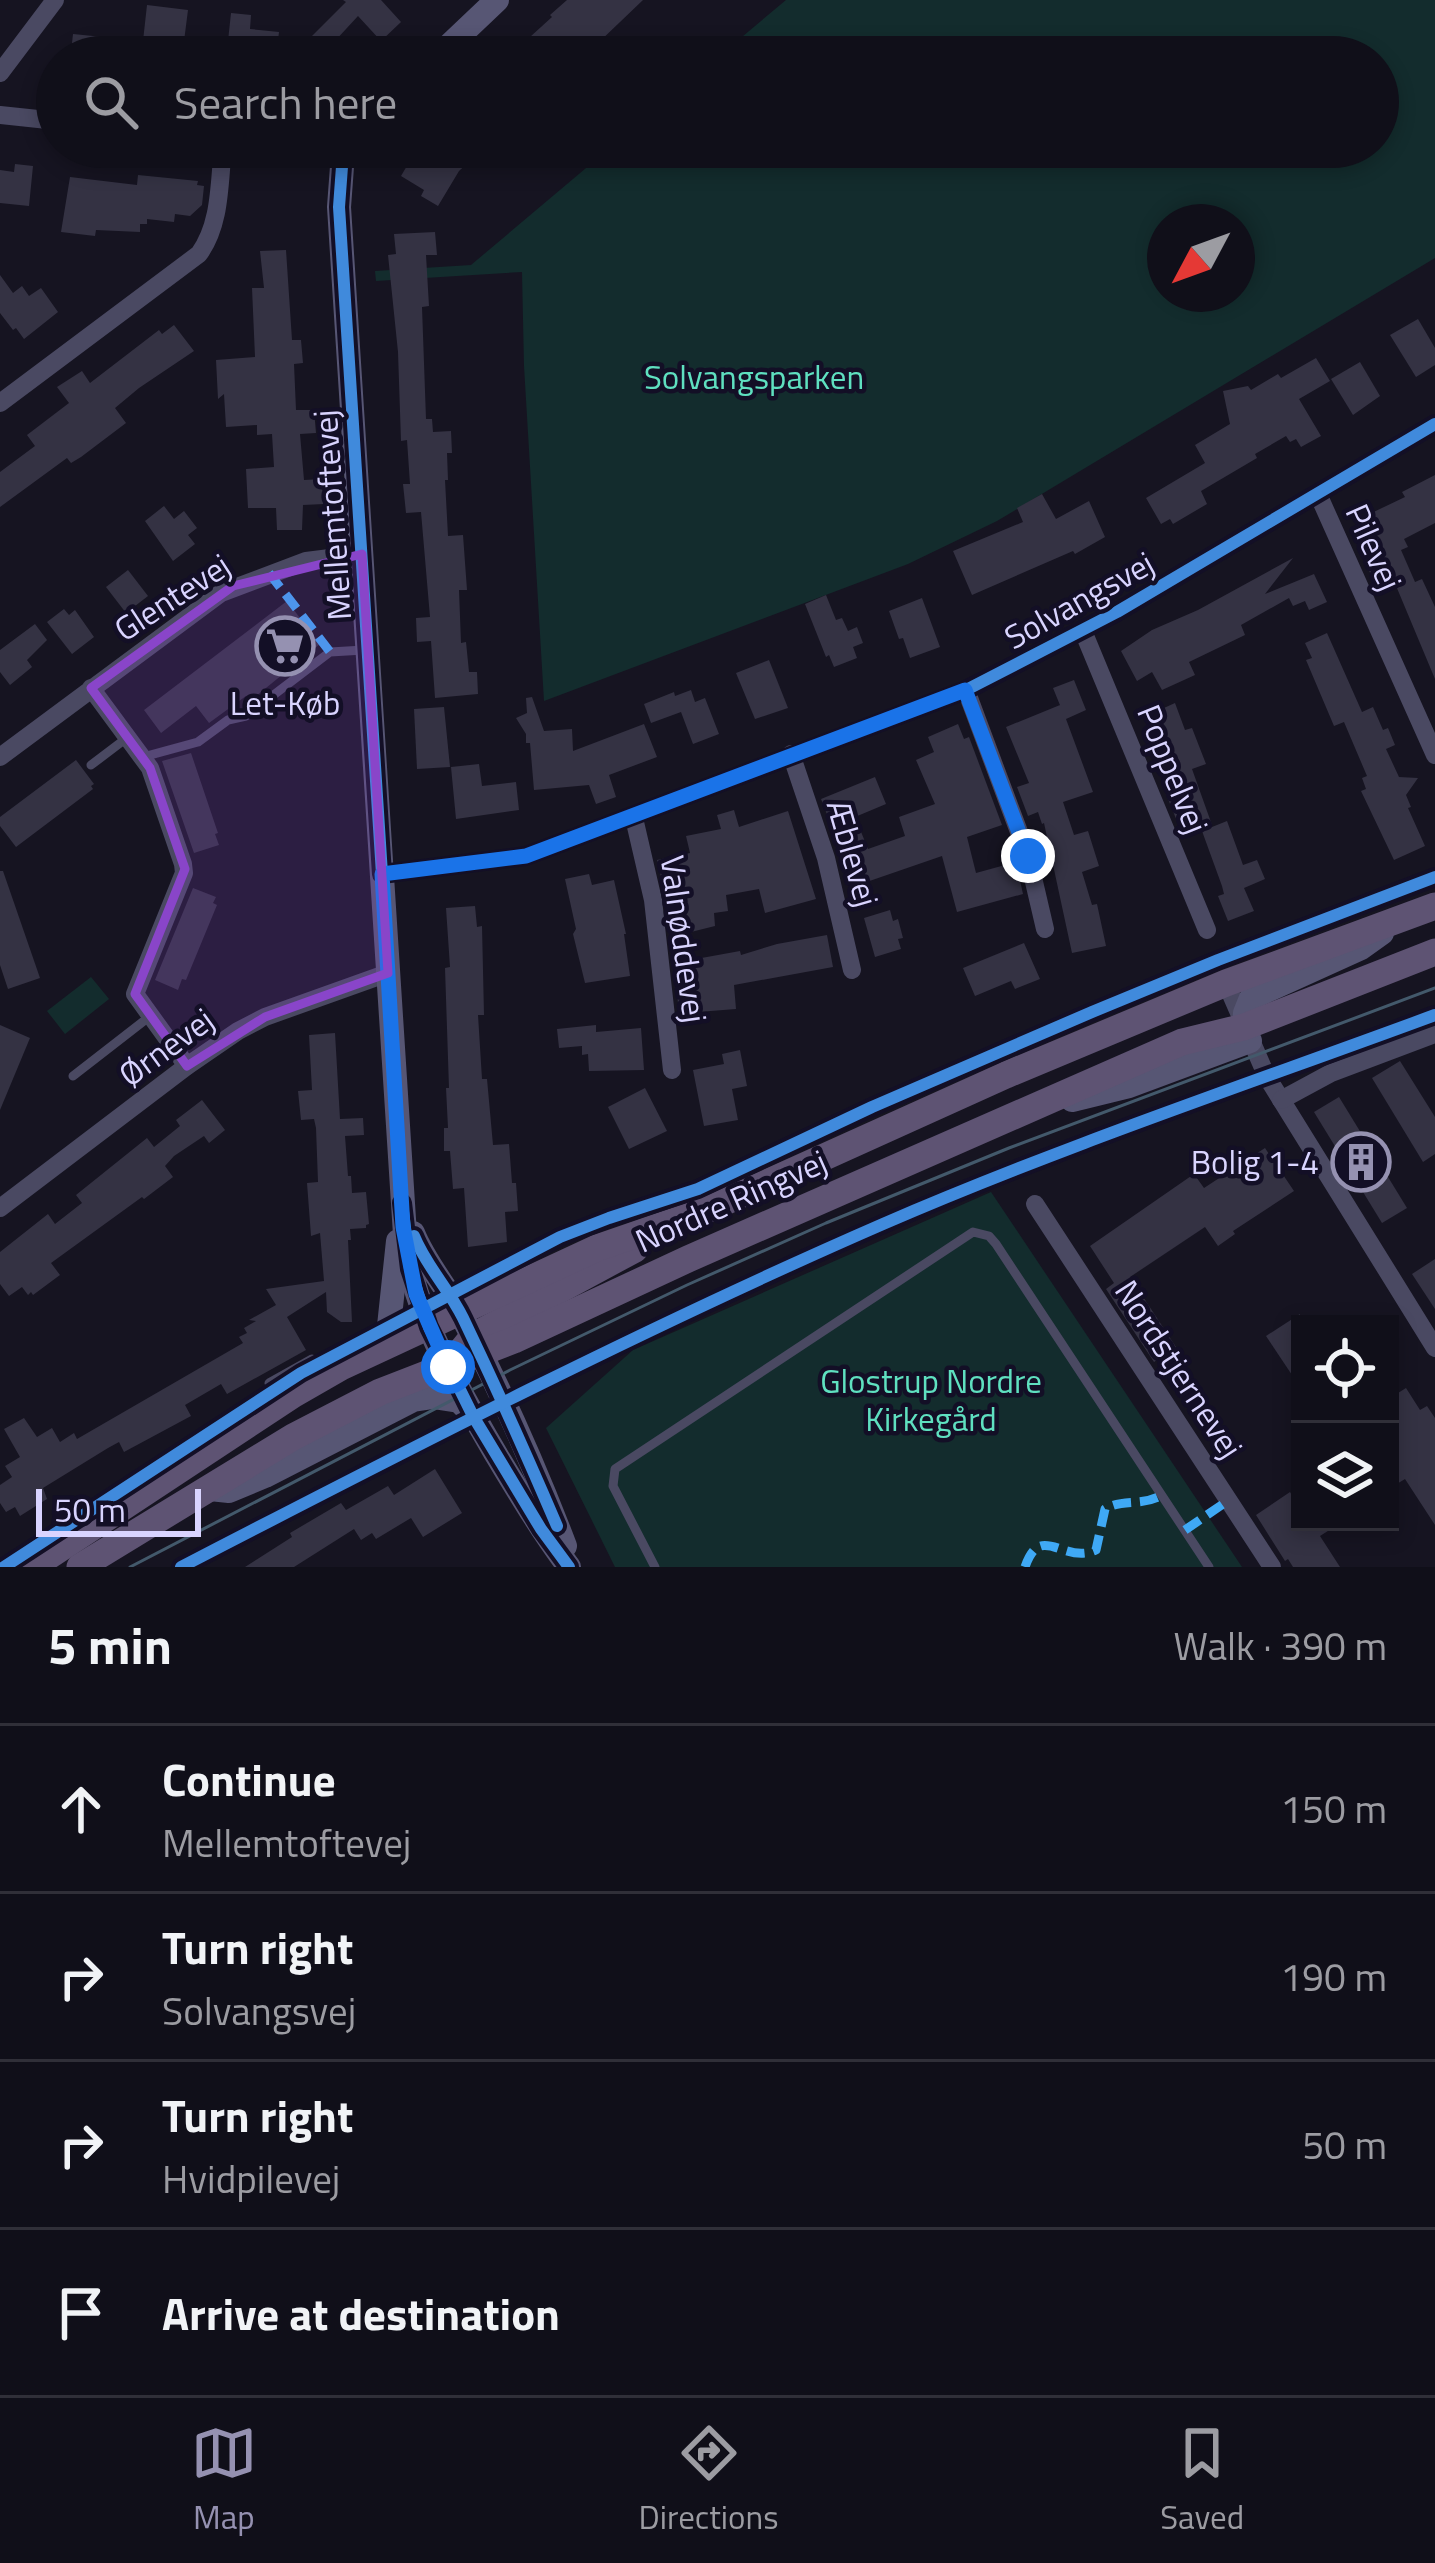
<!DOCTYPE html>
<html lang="en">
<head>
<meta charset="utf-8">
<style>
  :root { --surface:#100f19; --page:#1e1d26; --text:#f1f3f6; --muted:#9c9ca2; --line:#302f38; --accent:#9591b1 }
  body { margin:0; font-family:"Titillium Web",sans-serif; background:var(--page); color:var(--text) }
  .controls { position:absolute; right:36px; bottom:36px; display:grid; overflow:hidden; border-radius:0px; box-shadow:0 6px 18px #0003 }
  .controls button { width:108px; height:108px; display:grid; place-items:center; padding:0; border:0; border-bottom:3px solid var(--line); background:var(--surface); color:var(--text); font:60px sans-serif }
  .compass { position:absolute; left:1147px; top:204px; width:108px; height:108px; border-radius:50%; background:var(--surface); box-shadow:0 6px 18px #0003; rotate:229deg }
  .scale { position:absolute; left:36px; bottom:30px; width:165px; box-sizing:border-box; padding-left:12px; border:6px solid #d9d4ff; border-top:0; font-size:33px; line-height:42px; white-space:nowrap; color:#d9d4ff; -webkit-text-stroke:9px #130f26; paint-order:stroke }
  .stop { position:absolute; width:36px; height:36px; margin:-27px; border:9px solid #1a73e8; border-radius:50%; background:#fff }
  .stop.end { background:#1a73e8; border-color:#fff; box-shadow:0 3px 12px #0008 }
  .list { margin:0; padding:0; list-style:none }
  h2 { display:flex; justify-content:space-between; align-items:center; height:156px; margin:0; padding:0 48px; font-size:51px }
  h2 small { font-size:39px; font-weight:400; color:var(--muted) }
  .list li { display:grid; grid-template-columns:78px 1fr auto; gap:36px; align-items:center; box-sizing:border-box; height:168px; padding:0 48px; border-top:3px solid var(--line) }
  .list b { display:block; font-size:45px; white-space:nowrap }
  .list p { margin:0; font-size:39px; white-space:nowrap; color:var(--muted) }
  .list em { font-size:39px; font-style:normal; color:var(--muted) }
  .icon { flex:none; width:66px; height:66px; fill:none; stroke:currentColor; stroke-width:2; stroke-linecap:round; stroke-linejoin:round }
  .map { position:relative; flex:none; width:1435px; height:1567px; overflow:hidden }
  .search { position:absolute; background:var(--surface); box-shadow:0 6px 18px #0003; left:36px; right:36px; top:36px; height:132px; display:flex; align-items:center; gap:30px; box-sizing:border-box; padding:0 42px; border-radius:66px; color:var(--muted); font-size:45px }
  .sheet { height:828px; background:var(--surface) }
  nav { display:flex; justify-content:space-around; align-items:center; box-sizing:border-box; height:168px; border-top:3px solid var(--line); background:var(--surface); font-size:33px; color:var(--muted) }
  nav a { display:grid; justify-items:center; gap:6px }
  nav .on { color:var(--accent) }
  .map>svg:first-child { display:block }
  .green { fill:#132c2d; fill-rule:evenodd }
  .building { fill:#343243 }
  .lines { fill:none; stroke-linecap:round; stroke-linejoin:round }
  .lane { stroke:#4a4962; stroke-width:9 }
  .street { stroke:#4a4962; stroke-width:18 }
  .secondary { stroke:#575674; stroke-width:24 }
  .primary { stroke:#5e5373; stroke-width:27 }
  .tram { stroke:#43596b; stroke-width:3 }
  .quiet { stroke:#3fa9f5; stroke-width:9; stroke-dasharray:18 9; stroke-linecap:butt }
  .cycleway-casing { stroke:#130f26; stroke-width:20 }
  .cycleway { stroke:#408adc; stroke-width:12 }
  .route { stroke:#1a73e8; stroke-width:15 }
  .marked { fill:#8945c9; fill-opacity:0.2; stroke:#8945c9; stroke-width:9; stroke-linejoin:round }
  .labels { text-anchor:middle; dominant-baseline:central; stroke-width:9; stroke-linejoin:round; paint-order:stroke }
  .park-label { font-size:33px; fill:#5fe0c0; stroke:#130f26 }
  .street-label { font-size:33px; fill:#d9d4ff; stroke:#130f26 }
  .poi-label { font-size:33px; fill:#d9d4ff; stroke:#130f26 }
</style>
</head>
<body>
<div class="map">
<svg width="1435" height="1567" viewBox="0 0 1435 1567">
  <rect width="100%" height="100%" fill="#161421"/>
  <g class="green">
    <path d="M786 0H1435V258L997 521 908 564 544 701 524 366 522 272 376 281 375 271 471 265 611 147H1378V57H718ZM1165 222H1237V294H1165Z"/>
    <polygon points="91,977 109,999 65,1034 47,1011"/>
    <polygon points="991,1192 1242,1567 615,1567 546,1428 633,1350"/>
  </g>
  <g class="building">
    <polygon points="343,0 381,0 401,22 381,41 358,16 334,42 350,57 325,57 308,40 346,2"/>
    <polygon points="567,0 643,0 597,44 610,57 508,57 552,17 550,15"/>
    <polygon points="147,5 188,10 182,57 74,57 75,52 71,52 73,34 143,41"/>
    <polygon points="231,13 251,15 250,29 279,32 276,57 234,57 236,42 228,41"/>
    <polygon points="418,147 485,147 459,171 438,206 421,196 424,190 401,176"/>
    <polygon points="15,164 33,166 29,206 0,203 0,170 14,172"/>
    <polygon points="138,175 198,181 197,185 204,186 202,205 190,216 175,214 174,222 147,219 147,224 140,224 140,232 96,230 95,236 61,232 70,177 137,185"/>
    <polygon points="435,232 437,255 426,255 429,306 422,307 426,419 432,419 433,432 451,431 452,453 447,453 448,480 445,480 448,536 463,535 467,590 459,590 461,643 466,642 469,672 477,672 478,694 435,698 431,641 417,642 416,618 430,617 421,512 406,513 403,484 410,484 407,440 401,441 398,352 388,255 396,254 394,234"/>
    <polygon points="286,250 292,340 301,340 303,363 294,364 296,410 314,410 316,433 300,434 304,480 323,479 324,504 303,505 302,530 277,530 276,508 248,508 246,469 274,467 272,434 257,435 257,425 226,427 224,394 218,399 216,360 255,357 252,288 264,288 260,251"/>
    <polygon points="0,275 13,293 22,286 29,296 41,288 58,312 24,339 16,328 13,330 0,313"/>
    <polygon points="1418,319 1435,348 1435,365 1416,377 1390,335"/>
    <polygon points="174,325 194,351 139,388 115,408 126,423 81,457 71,463 67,458 0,507 0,472 35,446 27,435 69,403 57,387 82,371 90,383 159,330 162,334"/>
    <polygon points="1316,358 1330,381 1299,399 1321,436 1301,447 1296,439 1290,442 1286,436 1255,454 1257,458 1201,491 1207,504 1173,524 1170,519 1161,524 1146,498 1205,463 1195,445 1230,424 1223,391 1248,386 1251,390 1278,374 1281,378"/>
    <polygon points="1360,362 1380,396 1353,415 1331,379"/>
    <polygon points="1435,475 1435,523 1404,539 1408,547 1401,550 1415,582 1422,579 1435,607 1435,679 1394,581 1377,589 1368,568 1382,562 1361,518 1405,497 1402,492"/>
    <polygon points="1042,494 1056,519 1089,501 1105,537 1075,554 1073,551 972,595 953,551 1023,522 1017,508"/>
    <polygon points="164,506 174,519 184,511 197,528 188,535 195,544 173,561 145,521"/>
    <polygon points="1293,558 1265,594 1314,574 1327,602 1309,610 1305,601 1293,606 1289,598 1241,625 1245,635 1189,662 1195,675 1162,690 1152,672 1137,681 1121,651 1152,630 1198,610"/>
    <polygon points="128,570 148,596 126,613 106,587"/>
    <polygon points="826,595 836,620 842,618 848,631 857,627 863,643 853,647 857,658 834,667 829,655 826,657 805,604"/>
    <polygon points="922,598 940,647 910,658 903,638 899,639 889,611"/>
    <polygon points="287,601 320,644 250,701 246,696 209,723 196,706 161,733 144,710"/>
    <polygon points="64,609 69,615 75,610 94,637 72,654 47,622"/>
    <polygon points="35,624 47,640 27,660 32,667 10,685 0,672 0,650"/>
    <polygon points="1327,633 1362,712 1373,707 1383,730 1388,728 1395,745 1386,749 1399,777 1418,778 1406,795 1411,807 1408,808 1425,846 1394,860 1361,791 1366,789 1362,778 1367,776 1344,722 1334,726 1306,660 1312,658 1305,643"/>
    <polygon points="769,660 788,708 755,719 736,673"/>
    <polygon points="1074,680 1086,710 1066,719 1093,792 1063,802 1074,835 1088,831 1099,866 1082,872 1092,905 1097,904 1106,946 1072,953 1044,823 1042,824 1038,812 1028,816 1017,787 1029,783 1006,727 1060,705 1064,715 1053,688"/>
    <polygon points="691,690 695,702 705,698 719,734 693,744 681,712 651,723 644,704 674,692 675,696"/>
    <polygon points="532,697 544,731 572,729 573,751 644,724 657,757 609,775 616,797 596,804 589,785 534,790 530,743 526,743 526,734 516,718 527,713 526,698"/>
    <polygon points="1175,703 1185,730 1192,728 1206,764 1192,769 1212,825 1193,832 1189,822 1179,826 1166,794 1173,791 1167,775 1176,772 1155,712"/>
    <polygon points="444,707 450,767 417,769 414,709"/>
    <polygon points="958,724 964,739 969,737 1002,825 967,837 976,873 1016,862 1023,894 957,912 942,856 855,886 821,799 875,777 886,804 855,817 868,849 905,836 899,817 935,804 916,760 934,752 928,737"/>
    <polygon points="191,753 218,833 215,834 219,845 194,853 162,761"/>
    <polygon points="76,760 94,784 91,786 93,789 16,847 0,826 0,817"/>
    <polygon points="479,764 482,786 516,782 519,810 456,819 451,767"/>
    <polygon points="734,810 739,827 788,811 816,899 765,913 759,889 726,895 728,911 714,913 715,926 671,937 666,898 657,860 690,853 686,836 721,829 717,815"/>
    <polygon points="1227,821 1243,865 1257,860 1265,879 1244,888 1254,911 1228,921 1218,896 1224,894 1222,886 1202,831"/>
    <polygon points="0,871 3,871 40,978 8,989 0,965"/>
    <polygon points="589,874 592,885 614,880 626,934 624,934 630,976 585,983 573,934 576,929 565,879"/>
    <polygon points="193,888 216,897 213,903 217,905 186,980 182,979 178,990 155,980"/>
    <polygon points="475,906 477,927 482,926 484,1015 478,1015 482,1079 487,1079 493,1145 509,1144 512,1183 516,1183 518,1211 505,1212 507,1242 468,1247 464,1188 453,1189 450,1151 444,1151 444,1128 448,1128 446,1088 449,1088 445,968 450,967 446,908"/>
    <polygon points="890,910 893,921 898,919 903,938 898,939 901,949 875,957 864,918"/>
    <polygon points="827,935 833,967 734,985 736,1009 698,1012 699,1022 680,1023 674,963 740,951 741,955 777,944"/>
    <polygon points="1024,943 1040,979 1015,989 1011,981 975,996 963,968"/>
    <polygon points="0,1025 30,1038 0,1110"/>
    <polygon points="596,1025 596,1032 641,1028 644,1070 589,1071 588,1054 582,1055 582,1046 559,1048 557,1029"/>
    <polygon points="335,1033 340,1119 363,1118 364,1135 345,1136 348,1176 351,1176 352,1193 366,1192 369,1224 366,1225 366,1228 350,1229 351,1240 348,1240 352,1322 341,1322 327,1312 326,1292 287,1317 306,1350 227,1394 221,1384 185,1405 191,1416 124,1452 119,1442 108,1448 43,1488 47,1499 20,1516 15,1507 6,1512 0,1503 0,1485 12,1477 5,1466 20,1457 4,1429 24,1418 37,1437 52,1428 60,1442 74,1433 77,1439 243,1343 239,1337 247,1333 244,1328 256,1321 249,1320 276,1305 266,1289 324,1281 320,1233 311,1236 307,1183 318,1182 316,1128 314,1119 301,1120 298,1091 312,1090 309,1035"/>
    <polygon points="740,1050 747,1086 732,1089 738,1120 704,1126 693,1070 724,1064 722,1054"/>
    <polygon points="1400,1061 1435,1117 1435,1154 1423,1162 1372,1078"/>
    <polygon points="645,1088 667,1131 629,1149 608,1107"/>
    <polygon points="1339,1097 1407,1208 1382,1223 1314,1112"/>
    <polygon points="202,1100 225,1130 209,1143 204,1136 174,1156 165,1166 173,1177 144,1199 142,1197 51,1263 60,1275 33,1295 31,1292 28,1295 22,1287 9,1296 0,1284 0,1252 48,1214 55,1224 82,1203 76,1195 147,1138 154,1147 180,1126 176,1120"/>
    <polygon points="1265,1148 1294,1191 1233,1231 1235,1234 1218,1246 1205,1227 1130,1277 1176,1347 1154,1362 1106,1289 1114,1283 1090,1246 1194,1174 1204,1188"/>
    <polygon points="1435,1259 1435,1309 1412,1274"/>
    <polygon points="1300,1314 1300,1387 1266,1336"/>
    <polygon points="1406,1388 1420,1410 1427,1406 1435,1418 1435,1525 1405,1479 1390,1488 1390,1398"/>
    <polygon points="435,1469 462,1513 423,1537 411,1518 376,1539 372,1533 361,1540 354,1529 294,1567 245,1567 292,1537 290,1533 341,1503 346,1510 388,1486 394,1495"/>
    <polygon points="1290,1492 1293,1497 1300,1492 1300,1522 1342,1522 1320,1536 1340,1567 1293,1567 1288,1559 1285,1561 1256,1515"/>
  </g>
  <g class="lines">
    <g class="lane">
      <polyline points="143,757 198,742 228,720 246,716 330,652 364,650"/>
      <polyline points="91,765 128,737"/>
      <polyline points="73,1076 149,1017"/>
      <polyline points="278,1398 269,1383 312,1359"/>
      <polyline points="655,1567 613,1486 615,1469 973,1232 989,1236 996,1244 1209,1567"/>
    </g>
    <g class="street">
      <polyline points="0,73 55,0"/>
      <polyline points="0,115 57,121"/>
      <polyline points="286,147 343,153"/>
      <path d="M0 403 199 254C221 224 219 183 223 147"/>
      <polyline points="1318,494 1435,755"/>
      <polyline points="1083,631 1207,930"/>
      <polyline points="91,688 150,768 183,864 184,873 135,994 187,1066"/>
      <polyline points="966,690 1028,856 1045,929"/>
      <polyline points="791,754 826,858 852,970"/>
      <polyline points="0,757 221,593 306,561 362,554"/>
      <polyline points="634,818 653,900 672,1070"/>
      <polyline points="382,874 526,856 966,690 1117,612 1435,424"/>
      <polyline points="1226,983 1267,1077 1435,1348"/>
      <polyline points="1281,1100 1331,1073 1435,1034"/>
      <polyline points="1035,1204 1272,1567"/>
      <polyline points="0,1208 187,1066 238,1031 265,1017 388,973"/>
    </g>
    <g class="secondary">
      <polyline points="437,57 497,0"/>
      <path d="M348 147 343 153 339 207 406 1250C420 1325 459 1391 497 1456 520 1494 542 1531 569 1567"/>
      <polyline points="1244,1027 1245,1013 1251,998 1361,948 1382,933"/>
      <polyline points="1072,1100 1129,1086 1250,1041"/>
      <path d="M413 1233C425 1263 446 1286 461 1314 500 1389 535 1467 565 1546"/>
      <polyline points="377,1351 389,1326 398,1241"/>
      <polyline points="210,1489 229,1491 265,1476 413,1400 433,1397 459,1401 472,1414"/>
    </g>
    <g class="primary">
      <polyline points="454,1360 467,1344 485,1330 635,1249"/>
      <polyline points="32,1567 294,1394 341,1367 597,1248 707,1210 1006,1075 1226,983 1435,906"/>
      <polyline points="80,1567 293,1437 380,1392 514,1340 688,1259 1182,1042 1244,1027 1435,952"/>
    </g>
    <polyline class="tram" points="130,1567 510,1370 687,1285 826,1223 1009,1148 1435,988"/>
    <g class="quiet">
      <polyline points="269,573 330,652"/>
      <polyline points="1185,1530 1229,1500"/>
      <path d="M1025 1567C1041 1521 1063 1565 1096 1550L1105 1509C1124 1498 1141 1507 1162 1495"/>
    </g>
    <defs>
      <g id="cycleway">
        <polyline points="343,153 339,207 382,874 526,856 966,690 1117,612 1435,424"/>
        <polyline points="402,1203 410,1269 429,1327 473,1416 541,1529 569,1567"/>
        <path d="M414 1236C426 1266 449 1289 463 1318 496 1387 527 1456 557 1526"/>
        <polyline points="4,1567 301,1373 560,1237 609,1218 698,1189 872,1107 1092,1012 1218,960 1435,877"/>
        <path d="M181 1567C413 1447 644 1328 883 1224 1063 1146 1251 1083 1435 1015"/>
      </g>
    </defs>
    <use href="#cycleway" class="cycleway-casing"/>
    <use href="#cycleway" class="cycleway"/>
  </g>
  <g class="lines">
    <polyline class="route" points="448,1367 416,1294 403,1227 382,874 526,856 965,690 1028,856"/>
  </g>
  <path class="marked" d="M362 554 388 973 265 1017 187 1066 135 994 185 869 150 768 91 688 233 586Z"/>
  <defs>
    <symbol id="supermarket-ring" viewBox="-11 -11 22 22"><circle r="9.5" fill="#130f26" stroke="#9591b1" stroke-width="1.5"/><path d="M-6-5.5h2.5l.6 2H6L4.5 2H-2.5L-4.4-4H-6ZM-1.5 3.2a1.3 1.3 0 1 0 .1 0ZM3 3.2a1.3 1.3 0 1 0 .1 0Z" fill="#9591b1"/></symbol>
    <symbol id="building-ring" viewBox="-11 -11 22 22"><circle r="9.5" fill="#130f26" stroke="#9591b1" stroke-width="1.5"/><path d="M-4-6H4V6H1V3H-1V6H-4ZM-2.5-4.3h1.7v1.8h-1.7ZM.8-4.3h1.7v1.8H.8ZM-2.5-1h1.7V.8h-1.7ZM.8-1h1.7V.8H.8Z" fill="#9591b1"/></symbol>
  </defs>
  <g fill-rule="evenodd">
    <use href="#supermarket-ring" x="252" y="613" width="66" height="66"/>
    <use href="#building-ring" x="1328" y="1129" width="66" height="66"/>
  </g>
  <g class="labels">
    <g class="park-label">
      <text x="754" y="377">Solvangsparken</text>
      <text x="931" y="1381">Glostrup Nordre<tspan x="931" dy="38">Kirkegård</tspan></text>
    </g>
    <g class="street-label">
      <text transform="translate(332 515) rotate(-94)">Mellemtoftevej</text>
      <text transform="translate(1374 547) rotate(66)">Pilevej</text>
      <text transform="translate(172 597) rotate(-33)">Glentevej</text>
      <text transform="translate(1079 600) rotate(-29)">Solvangsvej</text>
      <text transform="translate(1173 769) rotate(68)">Poppelvej</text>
      <text transform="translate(853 853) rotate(74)">Æblevej</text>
      <text transform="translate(684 939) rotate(82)">Valnøddevej</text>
      <text transform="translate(166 1047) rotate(-36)">Ørnevej</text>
      <text transform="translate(731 1201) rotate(-24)">Nordre Ringvej</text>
      <text transform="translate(1179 1369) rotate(57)">Nordstjernevej</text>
    </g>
    <g class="poi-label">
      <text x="285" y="703">Let-Køb</text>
      <text x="1319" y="1162" text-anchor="end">Bolig 1-4</text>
    </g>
  </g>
</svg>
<div class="controls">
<button><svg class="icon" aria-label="locate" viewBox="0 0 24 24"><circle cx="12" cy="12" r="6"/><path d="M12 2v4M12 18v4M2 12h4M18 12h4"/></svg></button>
<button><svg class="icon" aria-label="layers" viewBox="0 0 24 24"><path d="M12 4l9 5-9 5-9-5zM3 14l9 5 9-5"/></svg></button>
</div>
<svg class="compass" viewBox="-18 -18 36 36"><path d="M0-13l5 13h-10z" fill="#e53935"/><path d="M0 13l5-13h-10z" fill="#9c9ca2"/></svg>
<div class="scale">50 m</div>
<div class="stop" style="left:448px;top:1367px"></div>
<div class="stop end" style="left:1028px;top:856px"></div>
<div class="search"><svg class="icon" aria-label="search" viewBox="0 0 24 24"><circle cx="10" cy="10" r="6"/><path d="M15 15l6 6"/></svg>Search here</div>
</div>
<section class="sheet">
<h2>5 min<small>Walk · 390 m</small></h2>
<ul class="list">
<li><svg class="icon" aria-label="ahead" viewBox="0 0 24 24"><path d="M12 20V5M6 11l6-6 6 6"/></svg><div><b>Continue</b><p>Mellemtoftevej</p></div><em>150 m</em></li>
<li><svg class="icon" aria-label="right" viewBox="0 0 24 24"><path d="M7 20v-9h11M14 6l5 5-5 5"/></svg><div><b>Turn right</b><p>Solvangsvej</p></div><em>190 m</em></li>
<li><svg class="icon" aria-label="right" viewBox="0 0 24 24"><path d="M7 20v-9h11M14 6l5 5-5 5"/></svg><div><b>Turn right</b><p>Hvidpilevej</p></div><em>50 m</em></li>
<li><svg class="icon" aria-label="arrive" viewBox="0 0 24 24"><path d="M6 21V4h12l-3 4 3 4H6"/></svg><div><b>Arrive at destination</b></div></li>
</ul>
</section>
<nav>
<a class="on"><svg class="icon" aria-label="map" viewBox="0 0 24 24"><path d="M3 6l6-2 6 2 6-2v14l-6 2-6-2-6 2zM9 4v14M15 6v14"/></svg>Map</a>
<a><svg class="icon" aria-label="directions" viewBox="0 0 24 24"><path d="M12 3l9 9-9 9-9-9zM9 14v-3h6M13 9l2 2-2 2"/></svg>Directions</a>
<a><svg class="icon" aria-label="saved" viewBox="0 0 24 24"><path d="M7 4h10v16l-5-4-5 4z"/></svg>Saved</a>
</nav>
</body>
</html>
